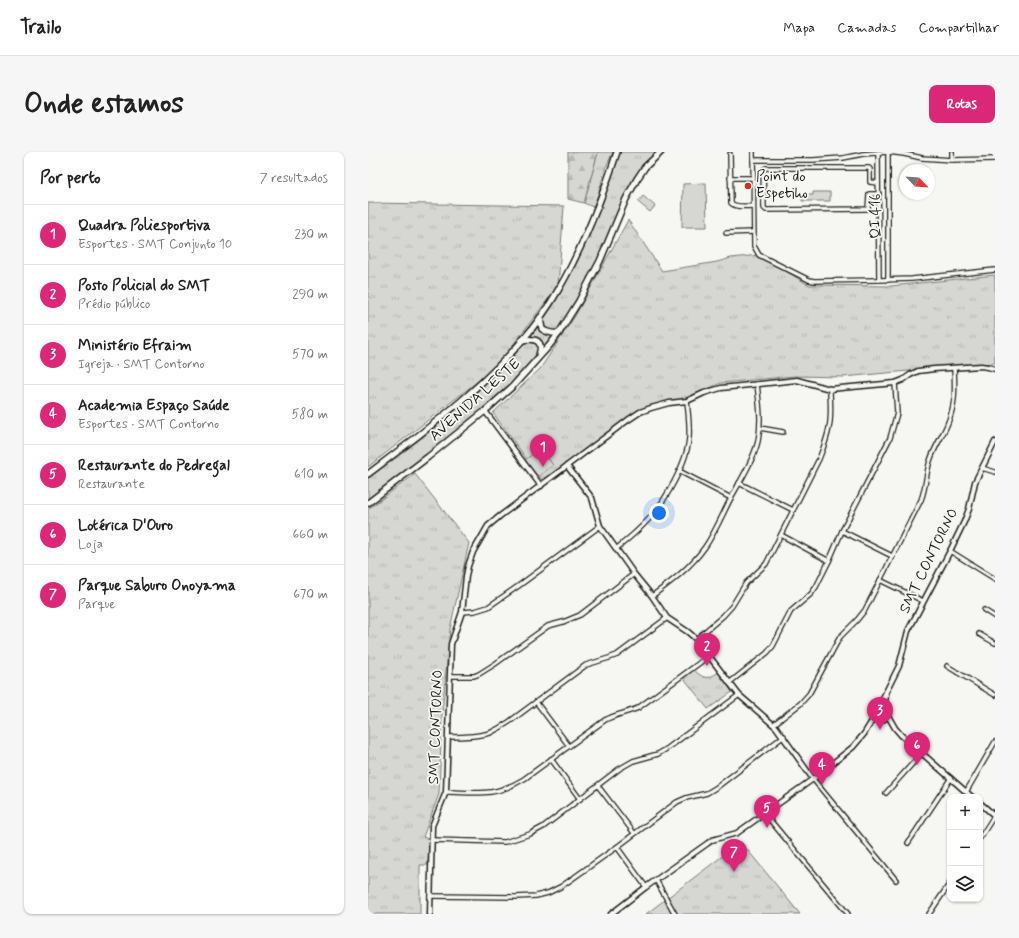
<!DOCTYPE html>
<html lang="pt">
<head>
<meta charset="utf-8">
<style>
  :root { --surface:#fff; --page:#f6f6f6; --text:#222; --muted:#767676; --line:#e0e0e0; --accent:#db2777 }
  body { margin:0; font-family:Mynerve,sans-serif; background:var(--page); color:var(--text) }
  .controls { position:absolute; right:12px; bottom:12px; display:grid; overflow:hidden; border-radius:8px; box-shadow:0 1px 3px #0004 }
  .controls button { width:36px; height:36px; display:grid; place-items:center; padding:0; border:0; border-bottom:1px solid var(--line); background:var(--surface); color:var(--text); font:20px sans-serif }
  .compass { position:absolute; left:531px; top:12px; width:36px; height:36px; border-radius:50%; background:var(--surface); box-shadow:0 1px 3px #0004; rotate:115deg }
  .you { position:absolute; left:291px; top:361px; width:14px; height:14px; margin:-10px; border:3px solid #fff; border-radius:50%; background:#1a73e8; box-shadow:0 0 0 6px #1a73e833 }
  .badge { display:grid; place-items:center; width:26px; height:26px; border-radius:50%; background:var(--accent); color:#fff; font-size:13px; font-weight:700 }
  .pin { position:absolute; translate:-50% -33px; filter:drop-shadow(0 1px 2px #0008) }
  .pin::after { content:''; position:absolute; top:21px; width:14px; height:12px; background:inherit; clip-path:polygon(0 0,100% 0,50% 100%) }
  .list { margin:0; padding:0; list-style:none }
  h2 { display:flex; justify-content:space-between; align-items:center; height:52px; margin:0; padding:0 16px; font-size:17px }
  h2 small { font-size:13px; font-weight:400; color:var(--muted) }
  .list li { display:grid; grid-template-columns:26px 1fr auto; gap:12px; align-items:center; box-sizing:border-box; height:60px; padding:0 16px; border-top:1px solid var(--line) }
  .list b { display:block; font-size:15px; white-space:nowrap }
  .list p { margin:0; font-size:13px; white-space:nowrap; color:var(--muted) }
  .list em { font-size:13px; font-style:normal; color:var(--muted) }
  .icon { flex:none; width:22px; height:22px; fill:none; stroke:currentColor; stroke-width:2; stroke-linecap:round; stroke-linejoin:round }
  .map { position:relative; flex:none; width:627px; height:762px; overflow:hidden; border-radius:8px }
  header { display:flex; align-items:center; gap:24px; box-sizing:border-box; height:56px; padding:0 20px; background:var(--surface); border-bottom:1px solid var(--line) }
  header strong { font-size:19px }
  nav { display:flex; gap:22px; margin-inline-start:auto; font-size:14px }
  .intro { display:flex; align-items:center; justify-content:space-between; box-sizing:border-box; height:96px; padding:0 24px }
  h1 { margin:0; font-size:28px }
  .button { padding:10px 18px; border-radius:8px; background:var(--accent); color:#fff; font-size:14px; font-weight:700 }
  main { display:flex; gap:24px; padding:0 24px }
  aside { flex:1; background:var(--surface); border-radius:8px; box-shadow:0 1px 3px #0004 }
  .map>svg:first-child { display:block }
  .grass { fill:url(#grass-tufts); stroke:#797977 }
  .forest { fill:url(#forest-firs); stroke:#797977 }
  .pitch { fill:#d6d6d2; stroke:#797977 }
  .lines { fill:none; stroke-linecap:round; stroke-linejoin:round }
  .minor-casing { stroke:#1c1c1c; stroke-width:6 }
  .tertiary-casing { stroke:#1c1c1c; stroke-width:7 }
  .primary-casing { stroke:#1c1c1c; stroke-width:8 }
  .minor { stroke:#f6f6f2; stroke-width:3.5 }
  .tertiary { stroke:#f6f6f2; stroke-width:4 }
  .primary { stroke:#f6f6f2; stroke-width:5 }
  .poi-dot { fill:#c8321e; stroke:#f6f6f2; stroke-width:1.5 }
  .labels { text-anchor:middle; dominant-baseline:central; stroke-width:3.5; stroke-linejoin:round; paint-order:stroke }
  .poi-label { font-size:15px; fill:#1c1c1c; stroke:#f6f6f2; text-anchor:start }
  .street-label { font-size:15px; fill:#1c1c1c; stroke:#f6f6f2 }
</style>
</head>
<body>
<header>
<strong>Trailo</strong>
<nav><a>Mapa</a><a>Camadas</a><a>Compartilhar</a></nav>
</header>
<div class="intro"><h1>Onde estamos</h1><a class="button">Rotas</a></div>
<main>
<aside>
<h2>Por perto<small>7 resultados</small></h2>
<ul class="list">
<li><span class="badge">1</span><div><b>Quadra Poliesportiva</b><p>Esportes · SMT Conjunto 10</p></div><em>230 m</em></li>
<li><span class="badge">2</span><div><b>Posto Policial do SMT</b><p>Prédio público</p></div><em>290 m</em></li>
<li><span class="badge">3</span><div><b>Ministério Efraim</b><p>Igreja · SMT Contorno</p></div><em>570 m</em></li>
<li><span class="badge">4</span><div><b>Academia Espaço Saúde</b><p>Esportes · SMT Contorno</p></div><em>580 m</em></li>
<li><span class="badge">5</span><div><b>Restaurante do Pedregal</b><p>Restaurante</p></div><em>610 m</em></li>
<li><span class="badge">6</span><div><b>Lotérica D'Ouro</b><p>Loja</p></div><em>660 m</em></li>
<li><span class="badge">7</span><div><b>Parque Saburo Onoyama</b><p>Parque</p></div><em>670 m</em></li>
</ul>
</aside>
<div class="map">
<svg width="627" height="762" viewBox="0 0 627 762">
  <defs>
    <pattern id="grass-tufts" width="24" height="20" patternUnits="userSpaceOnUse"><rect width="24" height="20" fill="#d6d6d2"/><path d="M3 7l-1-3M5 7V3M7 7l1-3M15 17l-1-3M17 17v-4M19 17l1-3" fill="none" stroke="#b7b7b4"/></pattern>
    <pattern id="forest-firs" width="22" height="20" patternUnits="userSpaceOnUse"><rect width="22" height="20" fill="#d6d6d2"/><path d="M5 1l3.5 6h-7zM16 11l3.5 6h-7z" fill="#b7b7b4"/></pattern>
  </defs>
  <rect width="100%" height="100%" fill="#f6f6f2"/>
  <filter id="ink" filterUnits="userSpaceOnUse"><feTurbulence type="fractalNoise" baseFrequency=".025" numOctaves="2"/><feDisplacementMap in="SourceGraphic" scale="8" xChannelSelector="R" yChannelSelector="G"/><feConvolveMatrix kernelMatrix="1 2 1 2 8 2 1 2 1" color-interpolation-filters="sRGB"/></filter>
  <g filter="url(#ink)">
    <g class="grass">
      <polygon points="230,0 245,0 237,17 231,40 225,55 216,51"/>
      <polygon points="250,0 294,0 271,27 210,145 191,177 185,183 188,182 170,205 116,257 2,349 0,349 0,325 61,279 99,247 177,164 192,136 224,70"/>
      <polygon points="0,51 196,54 190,134 128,215 0,315"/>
      <polygon points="260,68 294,119 349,110 363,106 391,103 441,133 523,134 627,123 627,211 475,225 426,224 353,231 318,246 283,253 174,328 125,261 172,217 207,164"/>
      <polygon points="47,322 101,391 82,477 74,563 71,642 55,685 61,687 60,713 52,713 52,762 0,762 0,357"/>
      <path d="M325 517C336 527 338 528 351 520L364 540 340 557 315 525Z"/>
      <polygon points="373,690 432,762 278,762"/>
    </g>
    <polygon class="forest" points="200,0 230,0 216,51 200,47"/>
    <g class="pitch">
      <polygon points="338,31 339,75 314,75 315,32"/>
      <polygon points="445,40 462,40 462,49 434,49 434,43 445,43"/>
      <polygon points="275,44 287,54 282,60 270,50"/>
      <polygon points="169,299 176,307 179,305 185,313 170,325 157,308"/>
    </g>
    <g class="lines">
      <defs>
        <g id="minor">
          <polyline points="385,0 386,94 391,103 441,128 446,129 511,128 544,127 627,118"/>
          <polyline points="520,0 520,128"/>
          <polyline points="510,1 511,128"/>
          <path d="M362 2 363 51C368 56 378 54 385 54"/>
          <polyline points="385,8 445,8 475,6 495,2 520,0 536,2 554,6 584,8 627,7"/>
          <polyline points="584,8 584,0"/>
          <polyline points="362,26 385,26"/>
          <polyline points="510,31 502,30 502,17 501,16 398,16 395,18 396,56 398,58 500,57 501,42 511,42"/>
          <polyline points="358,81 385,80"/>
          <polyline points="392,276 415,280"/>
          <polyline points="614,316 627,320"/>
          <polyline points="311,319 363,346"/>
          <polyline points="371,331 425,358"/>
          <polyline points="474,379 524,404"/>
          <polyline points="413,383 461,409"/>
          <path d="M248 397C259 388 270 379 280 368 297 350 319 311 321 286 322 273 320 261 319 249"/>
          <polyline points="582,399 627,427"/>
          <polyline points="512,428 555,449"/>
          <path d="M284 444C303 430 323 415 337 395 348 379 355 361 364 344 373 328 386 307 390 289 394 270 391 250 389 232"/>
          <polyline points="616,458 627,465"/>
          <polyline points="94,460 107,459 120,455 149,435 232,374"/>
          <polyline points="611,482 627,491"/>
          <path d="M328 487 355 464 364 454 378 431 398 412 451 307C455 297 459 287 461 276 464 263 462 249 462 237"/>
          <polyline points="579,514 627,543"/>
          <polyline points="82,524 106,524 111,522 127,512 180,474 195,470 212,463 266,422"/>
          <polyline points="361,531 399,501 405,494 423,459 443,442 448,435 461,409 474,379 522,286 529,261 527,231"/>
          <polyline points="168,550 201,594"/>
          <path d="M406 572 432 552 441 542 472 485 489 468 497 458 553 348C558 335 558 321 562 309 566 296 574 285 579 273 588 252 587 237 586 216"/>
          <path d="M81 585C94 585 108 585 122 581 128 578 135 574 141 570L218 513 241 506 249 503 299 466"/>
          <polyline points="183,607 212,647"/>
          <polyline points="445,627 528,728"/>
          <polyline points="230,634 266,681"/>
          <path d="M78 640C92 640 110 642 123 640 135 638 146 633 156 627L237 568C248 562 259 561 270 556L341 504"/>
          <polyline points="598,640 627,590"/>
          <polyline points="518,641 554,601"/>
          <polyline points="397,662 480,762"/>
          <polyline points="612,686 626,664"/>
          <polyline points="63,688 137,690 162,682 175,675 251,617 265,609 290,602 300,596 371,543"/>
          <polyline points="540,691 583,626"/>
          <polyline points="249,695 278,735"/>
          <polyline points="288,728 307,762"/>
          <polyline points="62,744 148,745 168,744 180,741 194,734 249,695 309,650 318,646 339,641 349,635 416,584"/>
          <polyline points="561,762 582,731"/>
        </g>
        <g id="tertiary">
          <polyline points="117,259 173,334"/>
          <polyline points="199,314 224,346 232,374 266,422 284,444 299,466 320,480 328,487 371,543 408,575 445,627"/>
          <circle cx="513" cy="562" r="6"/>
          <polyline points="510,557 514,548 531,514 540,479 582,399 596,370 601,357 607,330 627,290"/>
          <polyline points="516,557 518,543"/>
          <polyline points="519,562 527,576 533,583 604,645"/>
          <polyline points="612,651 627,664"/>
          <polyline points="62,762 64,674 78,640 83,492 94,460 98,424 100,414 105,400 120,374 132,364 260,268 272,260 283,256 301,251 319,249 336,241 353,236 429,228 462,237 527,231 535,228 542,223 550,219 566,217 613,214 620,215 627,217"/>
          <polyline points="243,762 278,735 340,691 344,688 369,681 445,627 485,595 496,582 507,564"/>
        </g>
        <g id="primary">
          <path d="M172 166 174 177C180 181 184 182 191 181"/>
          <path d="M154 188C167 186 176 188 171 203"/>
          <path d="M0 322C64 274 140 218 183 150 212 104 232 52 249 0"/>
          <polyline points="0,351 60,305 117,259 145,234 181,194 191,181 211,149 222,128 232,109 258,47 269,27 277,15 293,0"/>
        </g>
      </defs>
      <use href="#minor" class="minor-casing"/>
      <use href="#tertiary" class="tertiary-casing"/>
      <use href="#primary" class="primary-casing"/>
      <use href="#minor" class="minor"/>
      <use href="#tertiary" class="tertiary"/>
      <use href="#primary" class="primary"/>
    </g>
  </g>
  <circle class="poi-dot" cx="380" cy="34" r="4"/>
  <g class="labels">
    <g class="poi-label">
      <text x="388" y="25">Point do<tspan x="388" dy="17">Espetiho</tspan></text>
    </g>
    <g class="street-label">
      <text transform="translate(508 64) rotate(-90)">QI 416</text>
      <text transform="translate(107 248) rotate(-42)">AVENIDA LESTE</text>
      <text transform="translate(561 409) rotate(-64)">SMT CONTORNO</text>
      <text transform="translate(68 575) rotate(-88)">SMT CONTORNO</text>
    </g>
  </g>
</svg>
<div class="controls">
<button>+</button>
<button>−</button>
<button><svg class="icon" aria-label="layers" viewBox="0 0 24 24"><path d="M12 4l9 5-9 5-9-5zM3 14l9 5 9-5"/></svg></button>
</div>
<svg class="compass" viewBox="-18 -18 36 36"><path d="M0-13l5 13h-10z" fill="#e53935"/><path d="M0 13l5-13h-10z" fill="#767676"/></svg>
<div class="you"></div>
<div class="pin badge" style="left:175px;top:315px">1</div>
<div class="pin badge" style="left:339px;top:514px">2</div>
<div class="pin badge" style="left:512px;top:578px">3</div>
<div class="pin badge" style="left:454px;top:633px">4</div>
<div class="pin badge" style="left:399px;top:676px">5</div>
<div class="pin badge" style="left:549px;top:613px">6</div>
<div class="pin badge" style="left:366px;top:720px">7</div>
</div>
</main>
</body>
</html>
